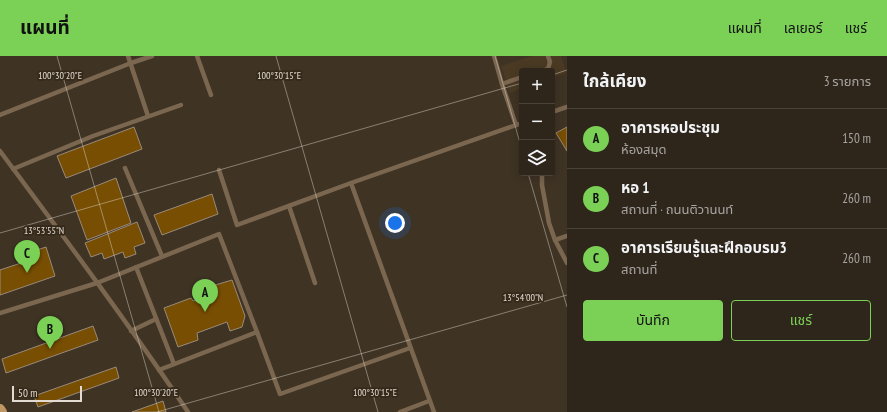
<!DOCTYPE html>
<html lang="th">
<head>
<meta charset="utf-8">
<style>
  :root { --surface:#2f261b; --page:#372e24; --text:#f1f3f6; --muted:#a7a5a3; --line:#4a433a; --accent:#7bd155 }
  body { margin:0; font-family:"PT Sans Narrow","Noto Sans Thai",sans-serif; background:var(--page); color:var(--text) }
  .controls { position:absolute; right:12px; top:12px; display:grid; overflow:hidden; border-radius:4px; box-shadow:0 2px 10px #0003 }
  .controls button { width:36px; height:36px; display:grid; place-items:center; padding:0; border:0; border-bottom:1px solid var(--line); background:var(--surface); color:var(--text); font:20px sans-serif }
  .scale { position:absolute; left:12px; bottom:10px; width:70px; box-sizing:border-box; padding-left:4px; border:2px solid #e3dbd1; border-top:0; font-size:11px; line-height:14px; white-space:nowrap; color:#e3dbd1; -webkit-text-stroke:3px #35291a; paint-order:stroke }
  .you { position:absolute; left:395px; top:167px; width:14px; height:14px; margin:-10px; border:3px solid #fff; border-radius:50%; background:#1a73e8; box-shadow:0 0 0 6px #1a73e833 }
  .badge { display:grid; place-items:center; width:26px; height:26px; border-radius:50%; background:var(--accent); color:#111; font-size:13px; font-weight:700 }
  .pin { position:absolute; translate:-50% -33px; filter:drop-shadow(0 1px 2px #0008) }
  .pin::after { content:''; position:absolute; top:21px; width:14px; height:12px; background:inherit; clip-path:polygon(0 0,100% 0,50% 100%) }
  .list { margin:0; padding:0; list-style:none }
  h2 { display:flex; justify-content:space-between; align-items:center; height:52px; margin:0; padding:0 16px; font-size:17px }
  h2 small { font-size:13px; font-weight:400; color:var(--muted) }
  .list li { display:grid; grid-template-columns:26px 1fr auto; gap:12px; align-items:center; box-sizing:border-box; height:60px; padding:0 16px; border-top:1px solid var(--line) }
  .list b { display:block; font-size:15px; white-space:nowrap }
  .list p { margin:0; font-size:13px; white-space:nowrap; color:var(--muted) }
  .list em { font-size:13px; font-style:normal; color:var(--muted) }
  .actions { display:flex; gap:8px; padding:12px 16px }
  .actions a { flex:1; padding:9px 0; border:1px solid var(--accent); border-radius:4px; text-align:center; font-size:14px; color:var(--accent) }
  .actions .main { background:var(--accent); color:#111 }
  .icon { flex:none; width:22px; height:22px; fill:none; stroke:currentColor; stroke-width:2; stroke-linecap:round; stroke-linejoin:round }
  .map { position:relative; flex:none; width:567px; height:356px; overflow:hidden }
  header { display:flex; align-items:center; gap:24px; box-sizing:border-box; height:56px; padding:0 20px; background:var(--accent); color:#111 }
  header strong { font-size:19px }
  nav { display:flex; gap:22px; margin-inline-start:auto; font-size:14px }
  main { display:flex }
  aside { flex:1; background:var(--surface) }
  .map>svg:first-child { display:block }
  .built { fill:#4a3a24 }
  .building { fill:#784e03; stroke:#998a79 }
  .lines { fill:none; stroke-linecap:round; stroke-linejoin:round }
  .service { stroke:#7b674f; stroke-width:4.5 }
  .primary { stroke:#be9764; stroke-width:10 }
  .ticks { fill:none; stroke:#e3dbd1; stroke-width:1; stroke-opacity:0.45 }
  .ticks-label { font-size:10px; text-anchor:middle; fill:#e3dbd1; stroke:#35291a; stroke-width:3.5; stroke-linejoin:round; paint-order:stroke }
</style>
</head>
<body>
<header>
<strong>แผนที่</strong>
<nav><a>แผนที่</a><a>เลเยอร์</a><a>แชร์</a></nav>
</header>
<main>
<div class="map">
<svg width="567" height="356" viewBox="0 0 567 356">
  <rect width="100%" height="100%" fill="#3f3324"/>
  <polygon class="built" points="532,0 561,0 566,17 552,22 552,15 522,15 522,32 510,37 501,10"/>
  <g class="building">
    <polygon points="134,71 142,93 66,122 57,100"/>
    <polygon points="567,71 567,95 556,77"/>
    <polygon points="116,122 131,167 87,184 71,140"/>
    <polygon points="212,138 218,158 162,179 154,159"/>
    <polygon points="137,166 145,187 134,191 136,198 125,202 123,196 104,203 102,197 91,201 85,187"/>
    <polygon points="46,191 55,220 0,239 0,214 24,206 22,199"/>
    <polygon points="232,224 245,260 242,271 230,275 227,266 197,277 198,284 178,291 164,252 191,242 193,245 211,239 212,230"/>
    <polygon points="93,270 98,284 6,317 2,303"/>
    <polygon points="116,311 119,322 38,351 34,340"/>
    <polygon points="163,345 166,356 132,356"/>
  </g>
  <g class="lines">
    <g class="service">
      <polyline points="128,0 148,60"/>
      <polyline points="197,0 211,39"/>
      <polyline points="494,0 502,28 522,21"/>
      <polyline points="542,15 548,13 550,6 548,0"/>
      <polyline points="502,28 516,69"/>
      <polyline points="552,56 567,51"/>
      <polyline points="0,59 131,7 152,0"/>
      <path d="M0 95C64 181 128 267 188 356"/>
      <polyline points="125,112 162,200"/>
      <polyline points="13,113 93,80 181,49"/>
      <polyline points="219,114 237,169 351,127 522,67"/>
      <polyline points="542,117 542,129 549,167 555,184 567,180"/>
      <polyline points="351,127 434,356"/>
      <polyline points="289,150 315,227"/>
      <polyline points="555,184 567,207"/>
      <polyline points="136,211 174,308"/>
      <polyline points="0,257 97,227 219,178 257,276"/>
      <polyline points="131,275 156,263"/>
      <polyline points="159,314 257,276 280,338 410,292"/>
      <polyline points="400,356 429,345"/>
    </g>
    <polyline class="primary" points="0,353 2,356"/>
  </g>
  <path class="ticks" d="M57 0 159 356M276 0 378 356M495 0 522 94M552 19 567 14M528 117 567 251M0 177 522 27M157 356 567 239"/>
  <g class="ticks-label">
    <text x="60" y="23">100°30'20"E</text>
    <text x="279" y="23">100°30'15"E</text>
    <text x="44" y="178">13°53'55"N</text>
    <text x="523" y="245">13°54'00"N</text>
    <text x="156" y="340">100°30'20"E</text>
    <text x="375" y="340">100°30'15"E</text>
  </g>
</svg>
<div class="controls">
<button>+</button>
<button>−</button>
<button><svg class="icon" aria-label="layers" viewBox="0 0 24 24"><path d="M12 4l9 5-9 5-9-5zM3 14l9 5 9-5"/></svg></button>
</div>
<div class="scale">50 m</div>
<div class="you"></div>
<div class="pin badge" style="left:205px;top:256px">A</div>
<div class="pin badge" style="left:50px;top:293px">B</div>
<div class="pin badge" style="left:27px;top:217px">C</div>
</div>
<aside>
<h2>ใกล้เคียง<small>3 รายการ</small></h2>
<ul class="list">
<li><span class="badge">A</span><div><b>อาคารหอประชุม</b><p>ห้องสมุด</p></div><em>150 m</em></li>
<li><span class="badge">B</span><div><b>หอ 1</b><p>สถานที่ · ถนนติวานนท์</p></div><em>260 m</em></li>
<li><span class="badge">C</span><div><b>อาคารเรียนรู้และฝึกอบรม3</b><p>สถานที่</p></div><em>260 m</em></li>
</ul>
<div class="actions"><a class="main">บันทึก</a><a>แชร์</a></div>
</aside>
</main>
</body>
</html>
